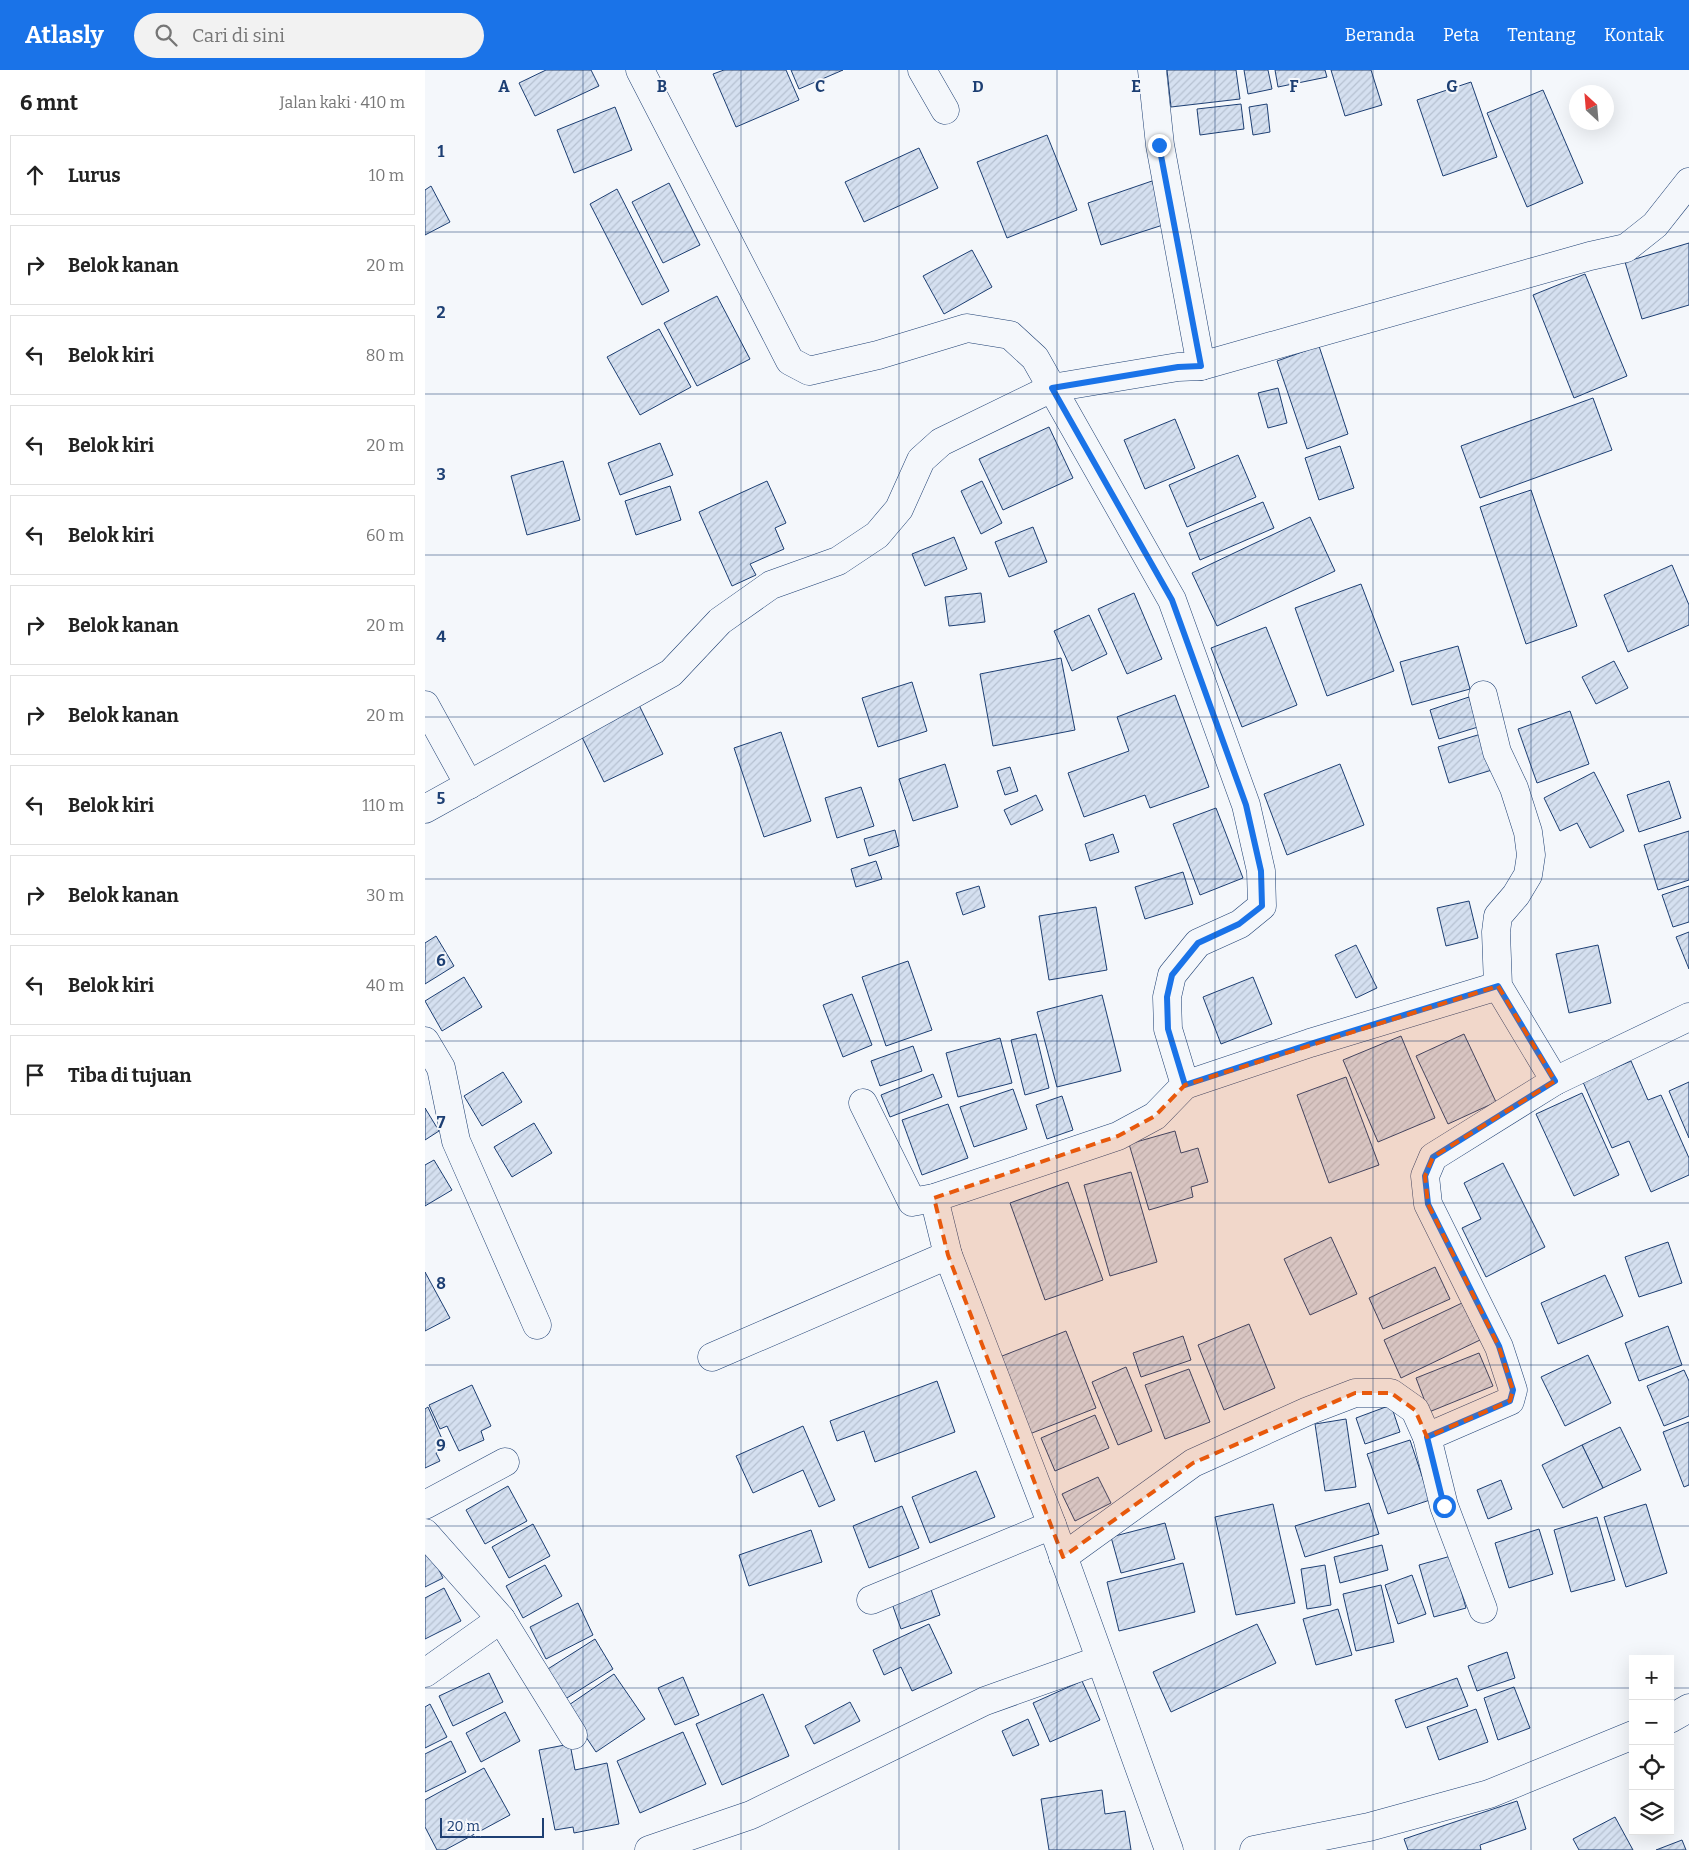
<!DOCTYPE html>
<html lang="id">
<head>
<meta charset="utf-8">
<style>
  :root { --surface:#fff; --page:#f2f2f2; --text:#222; --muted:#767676; --line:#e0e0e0; --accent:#1a73e8 }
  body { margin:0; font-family:Bitter,serif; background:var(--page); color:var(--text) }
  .controls { position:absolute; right:15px; bottom:15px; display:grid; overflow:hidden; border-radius:0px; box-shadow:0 5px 20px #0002 }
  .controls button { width:45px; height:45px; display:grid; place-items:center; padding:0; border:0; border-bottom:1px solid var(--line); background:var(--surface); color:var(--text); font:25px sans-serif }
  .compass { position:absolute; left:1144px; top:15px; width:45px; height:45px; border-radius:50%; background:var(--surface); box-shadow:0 5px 20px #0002; rotate:334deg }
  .scale { position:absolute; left:15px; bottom:12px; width:104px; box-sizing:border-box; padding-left:5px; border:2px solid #1d3f73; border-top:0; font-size:14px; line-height:18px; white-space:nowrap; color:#1d3f73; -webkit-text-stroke:4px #f4f7fb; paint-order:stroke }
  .stop { position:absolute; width:15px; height:15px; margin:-11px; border:4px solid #1a73e8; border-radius:50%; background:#fff }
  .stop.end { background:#1a73e8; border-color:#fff; box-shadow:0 1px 5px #0008 }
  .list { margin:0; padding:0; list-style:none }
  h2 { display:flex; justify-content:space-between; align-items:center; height:65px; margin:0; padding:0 20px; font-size:21px }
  h2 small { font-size:16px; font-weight:400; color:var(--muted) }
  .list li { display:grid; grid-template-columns:32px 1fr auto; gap:15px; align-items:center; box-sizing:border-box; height:80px; margin:0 10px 10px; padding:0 10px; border:1px solid var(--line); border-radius:0px }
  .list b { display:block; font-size:19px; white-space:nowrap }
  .list em { font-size:16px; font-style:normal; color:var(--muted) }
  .icon { flex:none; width:28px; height:28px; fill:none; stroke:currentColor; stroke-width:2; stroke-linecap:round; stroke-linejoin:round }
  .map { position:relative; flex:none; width:1264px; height:1780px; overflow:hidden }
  header { display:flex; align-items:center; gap:30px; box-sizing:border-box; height:70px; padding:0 25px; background:var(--accent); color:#fff }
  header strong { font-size:24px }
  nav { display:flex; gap:28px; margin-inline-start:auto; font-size:18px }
  .search { width:350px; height:45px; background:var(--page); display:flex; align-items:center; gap:12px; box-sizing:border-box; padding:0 18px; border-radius:28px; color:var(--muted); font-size:19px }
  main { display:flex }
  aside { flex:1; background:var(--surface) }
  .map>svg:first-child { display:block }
  .building { fill:url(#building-hatch); stroke:#1d3f73 }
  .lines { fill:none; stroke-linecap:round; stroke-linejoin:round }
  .minor-casing { stroke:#1d3f73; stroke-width:29 }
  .minor { stroke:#f4f7fb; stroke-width:28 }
  .route { stroke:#1a73e8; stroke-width:6 }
  .marked { fill:#e8590c; fill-opacity:0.2; stroke:#e8590c; stroke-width:4; stroke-dasharray:10 6; stroke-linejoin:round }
  .grid { fill:none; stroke:#1d3f73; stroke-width:1; stroke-opacity:0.55 }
  .grid-label { font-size:16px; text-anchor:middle; font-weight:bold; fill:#1d3f73; stroke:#f4f7fb; stroke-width:4; stroke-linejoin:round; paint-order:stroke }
</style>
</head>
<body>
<header>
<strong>Atlasly</strong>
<div class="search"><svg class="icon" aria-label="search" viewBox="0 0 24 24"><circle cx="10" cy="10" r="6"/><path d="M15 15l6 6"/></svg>Cari di sini</div>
<nav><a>Beranda</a><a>Peta</a><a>Tentang</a><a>Kontak</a></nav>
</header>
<main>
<aside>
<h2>6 mnt<small>Jalan kaki · 410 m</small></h2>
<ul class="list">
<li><svg class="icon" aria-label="ahead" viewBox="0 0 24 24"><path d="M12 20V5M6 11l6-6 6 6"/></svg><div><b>Lurus</b></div><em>10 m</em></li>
<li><svg class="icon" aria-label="right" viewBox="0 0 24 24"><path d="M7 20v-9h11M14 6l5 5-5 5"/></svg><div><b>Belok kanan</b></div><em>20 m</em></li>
<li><svg class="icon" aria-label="left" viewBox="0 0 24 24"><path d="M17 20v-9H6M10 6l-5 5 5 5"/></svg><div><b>Belok kiri</b></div><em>80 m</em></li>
<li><svg class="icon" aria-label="left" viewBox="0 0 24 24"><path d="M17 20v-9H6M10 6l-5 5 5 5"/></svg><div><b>Belok kiri</b></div><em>20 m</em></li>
<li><svg class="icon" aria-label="left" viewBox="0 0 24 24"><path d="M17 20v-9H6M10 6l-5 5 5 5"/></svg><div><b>Belok kiri</b></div><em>60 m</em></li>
<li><svg class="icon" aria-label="right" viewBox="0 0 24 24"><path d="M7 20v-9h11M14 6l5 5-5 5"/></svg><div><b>Belok kanan</b></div><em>20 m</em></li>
<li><svg class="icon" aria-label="right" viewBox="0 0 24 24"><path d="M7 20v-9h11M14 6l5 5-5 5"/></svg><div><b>Belok kanan</b></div><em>20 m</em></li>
<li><svg class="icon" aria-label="left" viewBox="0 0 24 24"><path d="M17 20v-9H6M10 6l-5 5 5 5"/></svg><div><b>Belok kiri</b></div><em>110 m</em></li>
<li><svg class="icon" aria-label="right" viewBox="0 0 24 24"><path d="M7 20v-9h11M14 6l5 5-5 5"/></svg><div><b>Belok kanan</b></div><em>30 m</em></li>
<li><svg class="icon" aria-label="left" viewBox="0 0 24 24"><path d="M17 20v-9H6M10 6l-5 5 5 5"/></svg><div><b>Belok kiri</b></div><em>40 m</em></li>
<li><svg class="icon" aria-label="arrive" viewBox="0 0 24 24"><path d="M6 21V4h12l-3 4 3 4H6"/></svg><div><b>Tiba di tujuan</b></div></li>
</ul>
</aside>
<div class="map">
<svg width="1264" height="1780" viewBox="0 0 1264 1780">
  <defs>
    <pattern id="building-hatch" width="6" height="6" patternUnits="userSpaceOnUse" patternTransform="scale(1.25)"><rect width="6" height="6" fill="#d5e0f0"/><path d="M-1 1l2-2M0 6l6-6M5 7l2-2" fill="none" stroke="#b6c1d1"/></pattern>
  </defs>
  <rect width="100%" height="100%" fill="#f4f7fb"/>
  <g class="building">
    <polygon points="121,0 166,0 174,16 110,46 94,13"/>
    <polygon points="299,0 361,0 374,30 311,57 288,4"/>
    <polygon points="366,0 418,0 374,19"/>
    <polygon points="742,0 811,0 815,29 746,37"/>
    <polygon points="819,0 843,0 847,19 823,24"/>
    <polygon points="850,0 900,0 902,7 853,17"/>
    <polygon points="906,0 946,0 957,35 920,46"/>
    <polygon points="1046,12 1072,87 1018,106 992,30"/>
    <polygon points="1118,20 1158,113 1102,137 1062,43"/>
    <polygon points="816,34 819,59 775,65 772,39"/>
    <polygon points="842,34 845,62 828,65 824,37"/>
    <polygon points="190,37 207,80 149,103 132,60"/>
    <polygon points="622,65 652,140 582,168 552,92"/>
    <polygon points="494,78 513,118 439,152 420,112"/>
    <polygon points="727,111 741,154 676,175 663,133"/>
    <polygon points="244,113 275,175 238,193 207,132"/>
    <polygon points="6,116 25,152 0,165 0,120"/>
    <polygon points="192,119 244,221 217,235 165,134"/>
    <polygon points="1264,173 1264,235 1217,249 1200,192"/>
    <polygon points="547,180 567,217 519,244 498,206"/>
    <polygon points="1160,204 1202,306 1149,328 1108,225"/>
    <polygon points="292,226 325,289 272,316 239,253"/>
    <polygon points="234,259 266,317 215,345 182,287"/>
    <polygon points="894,276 923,364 882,379 852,291"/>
    <polygon points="853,318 862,353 843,358 833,323"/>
    <polygon points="1168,328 1187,380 1055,428 1036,376"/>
    <polygon points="750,349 770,398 720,419 699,370"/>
    <polygon points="624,357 648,408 578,440 554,389"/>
    <polygon points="235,373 248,405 195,425 183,393"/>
    <polygon points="915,376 929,418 894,430 880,388"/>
    <polygon points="813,385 831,427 762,457 744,415"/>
    <polygon points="138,391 155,450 102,465 86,406"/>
    <polygon points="342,411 361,453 350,458 359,479 325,494 331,505 307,516 274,442"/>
    <polygon points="557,411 577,453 556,464 536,421"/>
    <polygon points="245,416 256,450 211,465 200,431"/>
    <polygon points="1106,420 1152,556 1101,574 1055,437"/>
    <polygon points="838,432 849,458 775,490 764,463"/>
    <polygon points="885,447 910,501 792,556 767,503"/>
    <polygon points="608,457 622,492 584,507 570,472"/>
    <polygon points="529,467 542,499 500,516 487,484"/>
    <polygon points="1247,495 1264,535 1264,555 1203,582 1179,525"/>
    <polygon points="936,514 969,601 902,626 870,538"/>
    <polygon points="556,523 560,552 524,556 520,527"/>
    <polygon points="709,523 737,589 702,604 673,539"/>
    <polygon points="664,545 682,584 647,601 629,561"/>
    <polygon points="841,557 872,635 817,657 786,578"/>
    <polygon points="1033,576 1045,619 987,635 975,592"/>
    <polygon points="636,588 650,660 568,676 555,604"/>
    <polygon points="1189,591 1203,618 1171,634 1157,607"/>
    <polygon points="487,612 502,661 453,677 437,628"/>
    <polygon points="750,625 784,717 725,738 720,725 659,747 643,703 704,681 692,647"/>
    <polygon points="1044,627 1053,657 1014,669 1005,640"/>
    <polygon points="214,635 238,684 179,712 155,663"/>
    <polygon points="1145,641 1164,694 1112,713 1093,659"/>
    <polygon points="356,662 386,751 339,767 309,678"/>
    <polygon points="1056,664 1067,700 1024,713 1013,677"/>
    <polygon points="520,694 533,737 488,751 474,709"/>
    <polygon points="915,694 939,755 862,785 839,724"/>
    <polygon points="585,697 593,721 580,725 572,701"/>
    <polygon points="1169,702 1199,761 1165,778 1152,753 1135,761 1119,728"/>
    <polygon points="1244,711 1256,748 1214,762 1202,725"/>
    <polygon points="436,717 449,756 412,768 400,728"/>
    <polygon points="611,725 618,740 586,755 579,740"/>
    <polygon points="791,738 818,808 775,825 748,754"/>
    <polygon points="470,760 474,776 444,786 439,769"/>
    <polygon points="1264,761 1264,810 1233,820 1219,775"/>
    <polygon points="688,764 694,782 665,791 660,774"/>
    <polygon points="451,791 457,809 431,817 426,799"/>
    <polygon points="758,802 768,834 720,849 710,817"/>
    <polygon points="554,816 560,837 538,845 531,823"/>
    <polygon points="1264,816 1264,852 1248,857 1237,825"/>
    <polygon points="1044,831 1053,868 1021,876 1012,838"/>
    <polygon points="671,837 682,900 624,910 614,846"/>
    <polygon points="1264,862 1264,899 1251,867"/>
    <polygon points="11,866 29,896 0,914 0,873"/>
    <polygon points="931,875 952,918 931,928 910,885"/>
    <polygon points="1173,875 1186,933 1144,943 1131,884"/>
    <polygon points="483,891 507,960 461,976 437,907"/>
    <polygon points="39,907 57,937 17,961 0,931"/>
    <polygon points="828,907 847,954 796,974 778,927"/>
    <polygon points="427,924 447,975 418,987 398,935"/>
    <polygon points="677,925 696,1001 632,1017 612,942"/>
    <polygon points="611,964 624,1018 600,1025 586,970"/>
    <polygon points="1039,964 1071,1032 1023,1054 991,986"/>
    <polygon points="976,966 1010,1048 953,1072 918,990"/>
    <polygon points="575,968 587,1013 533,1027 521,983"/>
    <polygon points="488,976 497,1001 455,1016 446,991"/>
    <polygon points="1206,991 1223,1030 1236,1025 1264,1088 1264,1105 1226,1122 1204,1071 1187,1078 1158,1012"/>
    <polygon points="78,1002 97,1032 57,1056 39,1026"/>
    <polygon points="508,1004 517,1027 465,1047 456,1025"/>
    <polygon points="921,1007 954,1095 904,1113 872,1025"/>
    <polygon points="1264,1012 1264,1068 1244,1021"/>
    <polygon points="588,1019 602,1059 549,1077 535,1037"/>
    <polygon points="1157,1023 1194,1105 1149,1126 1111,1044"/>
    <polygon points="637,1026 648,1060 622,1069 611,1035"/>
    <polygon points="523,1034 543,1088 497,1105 477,1050"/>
    <polygon points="0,1038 14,1061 0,1070"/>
    <polygon points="109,1053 127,1083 87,1107 69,1077"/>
    <polygon points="750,1061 756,1083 773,1078 783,1112 766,1117 768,1127 724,1140 704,1074"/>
    <polygon points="9,1090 27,1120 0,1136 0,1095"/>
    <polygon points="1078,1093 1120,1177 1061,1207 1037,1158 1056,1149 1039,1113"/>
    <polygon points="706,1102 732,1192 685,1206 659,1115"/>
    <polygon points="643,1112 678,1210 620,1230 585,1133"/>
    <polygon points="906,1167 932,1224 885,1245 859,1189"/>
    <polygon points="1243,1172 1257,1213 1214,1227 1200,1187"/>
    <polygon points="1010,1197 1025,1229 958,1259 944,1228"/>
    <polygon points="0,1202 25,1248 0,1261"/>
    <polygon points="1180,1205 1198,1246 1133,1274 1116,1233"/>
    <polygon points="1037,1233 1055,1270 976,1308 959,1270"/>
    <polygon points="824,1254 850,1318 799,1340 773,1275"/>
    <polygon points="1243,1256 1257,1295 1214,1311 1200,1273"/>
    <polygon points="641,1261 671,1338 602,1365 572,1288"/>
    <polygon points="758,1266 766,1290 716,1307 708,1283"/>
    <polygon points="1054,1283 1068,1316 1004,1342 991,1308"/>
    <polygon points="1163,1285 1186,1333 1140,1356 1116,1307"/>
    <polygon points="701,1297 727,1361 693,1375 667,1312"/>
    <polygon points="764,1299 785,1352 740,1369 720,1315"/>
    <polygon points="1259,1300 1264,1311 1264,1346 1239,1356 1222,1316"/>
    <polygon points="512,1311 530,1362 450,1392 439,1361 412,1371 405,1351"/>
    <polygon points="47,1315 66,1356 56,1361 59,1370 34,1381 22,1356 15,1359 4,1335"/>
    <polygon points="966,1335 975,1362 940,1374 931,1348"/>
    <polygon points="3,1337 21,1378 11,1383 15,1391 0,1398 0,1339"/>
    <polygon points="670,1345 684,1378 630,1401 616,1368"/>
    <polygon points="921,1349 931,1417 900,1421 890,1354"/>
    <polygon points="1264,1352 1264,1415 1259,1417 1238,1362"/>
    <polygon points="378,1356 410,1430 394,1437 378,1400 328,1423 311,1386"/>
    <polygon points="1195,1357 1216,1400 1178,1418 1157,1375"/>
    <polygon points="985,1370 1005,1430 963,1444 942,1384"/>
    <polygon points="1157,1375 1178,1418 1138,1438 1117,1395"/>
    <polygon points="551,1401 570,1447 505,1473 487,1427"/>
    <polygon points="673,1407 686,1433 650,1451 637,1424"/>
    <polygon points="1076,1410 1087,1439 1063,1449 1052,1420"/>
    <polygon points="83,1416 102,1451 60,1474 41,1440"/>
    <polygon points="944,1433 954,1464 880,1487 870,1456"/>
    <polygon points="848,1434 870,1533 811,1545 790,1447"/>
    <polygon points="1221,1434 1242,1503 1201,1517 1179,1447"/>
    <polygon points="477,1436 494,1478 444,1498 428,1456"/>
    <polygon points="1172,1447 1190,1510 1146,1522 1129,1460"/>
    <polygon points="740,1453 750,1489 696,1503 686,1467"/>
    <polygon points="108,1454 125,1486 84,1508 67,1477"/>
    <polygon points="1114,1459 1128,1504 1084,1518 1070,1473"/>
    <polygon points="386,1460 397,1492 324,1516 314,1485"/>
    <polygon points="0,1472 18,1508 0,1517"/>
    <polygon points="957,1475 963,1500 915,1513 909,1487"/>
    <polygon points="1026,1486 1041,1538 1009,1547 994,1495"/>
    <polygon points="758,1493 770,1542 694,1561 682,1512"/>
    <polygon points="120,1495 137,1526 98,1548 81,1516"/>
    <polygon points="900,1495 906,1535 882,1539 876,1499"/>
    <polygon points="987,1505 1001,1544 973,1554 960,1515"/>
    <polygon points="504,1514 515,1545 476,1559 465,1528"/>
    <polygon points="956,1515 969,1572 931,1581 918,1524"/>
    <polygon points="19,1518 36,1551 0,1569 0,1528"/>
    <polygon points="153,1533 168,1565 121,1589 105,1557"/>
    <polygon points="913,1539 927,1585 891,1595 878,1549"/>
    <polygon points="504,1554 527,1603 487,1621 476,1597 459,1605 448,1580"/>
    <polygon points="832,1554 851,1593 746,1642 728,1602"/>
    <polygon points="170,1569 188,1599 134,1633 115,1604"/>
    <polygon points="1082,1582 1090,1608 1052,1621 1043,1596"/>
    <polygon points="64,1603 78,1632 28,1656 14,1626"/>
    <polygon points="189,1604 220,1649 171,1682 141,1637"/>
    <polygon points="258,1607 274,1645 250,1655 233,1618"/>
    <polygon points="1032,1608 1043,1636 981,1658 970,1630"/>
    <polygon points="657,1611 675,1650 625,1672 608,1633"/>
    <polygon points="1089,1617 1105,1658 1073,1670 1059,1628"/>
    <polygon points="338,1624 364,1686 297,1715 271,1654"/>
    <polygon points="425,1632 435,1651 389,1674 380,1656"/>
    <polygon points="5,1634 22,1667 0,1678 0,1637"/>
    <polygon points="1051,1639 1063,1672 1014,1690 1002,1657"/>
    <polygon points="80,1642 95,1671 56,1692 41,1663"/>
    <polygon points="603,1649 614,1675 588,1686 577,1661"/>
    <polygon points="258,1662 281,1714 215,1743 192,1691"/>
    <polygon points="26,1671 41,1702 0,1722 0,1684"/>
    <polygon points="145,1674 150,1700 182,1693 194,1754 149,1763 148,1757 130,1760 114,1680"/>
    <polygon points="59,1698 85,1745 20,1780 12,1780 0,1757 0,1730"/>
    <polygon points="677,1720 680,1744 700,1741 706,1780 624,1780 616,1729"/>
    <polygon points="1092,1731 1101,1759 1055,1775 1056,1780 983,1780 979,1769"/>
    <polygon points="1190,1747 1208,1780 1154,1780 1148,1769"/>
    <polygon points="1257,1770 1261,1780 1231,1780"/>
  </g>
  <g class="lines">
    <defs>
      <g id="minor">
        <polyline points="215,0 365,291 384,301 453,285 542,258 585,265 610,288 747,530 821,735 836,801 837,836 815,854 773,873 747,905 742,927 743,959 760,1015 730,1046 693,1066 509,1128 487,1132 438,1033"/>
        <polyline points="497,0 520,40"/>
        <polyline points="727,0 735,75 776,296"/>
        <polyline points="1058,625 1072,682 1089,718 1103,762 1106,785 1103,805 1091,825 1073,846 1071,862 1073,916 1130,1011"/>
        <polyline points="0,635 44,715"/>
        <polyline points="0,739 246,603 295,551 346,515 413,491 452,465 474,439 496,390 516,372 627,318 753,297 776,296 1165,186 1201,178 1230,155 1264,112"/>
        <polyline points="0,971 16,998 31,1071 112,1255"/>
        <polyline points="760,1015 885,973 1073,916"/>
        <polyline points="509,1128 523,1185 627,1455 744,1780"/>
        <polyline points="287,1287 523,1185"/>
        <polyline points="1002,1367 1085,1331 1088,1320 1074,1277 1003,1134 1000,1106 1008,1087 1130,1011 1264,947"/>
        <polyline points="0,1435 80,1392"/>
        <polyline points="0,1463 76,1549"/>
        <polyline points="638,1487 768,1393 883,1341 930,1323 966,1323 990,1340 1002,1367 1019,1436 1058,1539"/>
        <polyline points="446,1530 627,1455"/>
        <polyline points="0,1603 76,1549 148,1665"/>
        <polyline points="1245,1649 1264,1638"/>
        <polyline points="224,1780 326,1745 560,1631 675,1590"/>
        <polyline points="829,1780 944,1757 1064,1724 1208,1665"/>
      </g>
    </defs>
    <use href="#minor" class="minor-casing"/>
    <use href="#minor" class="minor"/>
  </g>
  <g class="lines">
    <polyline class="route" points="734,75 776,296 753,297 627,318 747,530 821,735 836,801 837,836 814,854 773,873 747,905 742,927 743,959 760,1015 885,974 1073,916 1130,1011 1008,1087 1000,1106 1003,1134 1074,1276 1088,1320 1085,1331 1002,1367 1019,1436"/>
  </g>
  <path class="marked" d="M1073 916 1130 1011 1008 1087 1000 1106 1003 1134 1074 1277 1088 1320 1085 1331 1002 1367 990 1340 966 1323H930L768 1393 638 1487 523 1185 509 1128 693 1066 730 1046 760 1015Z"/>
  <path class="grid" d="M158 0V1780M316 0V1780M474 0V1780M632 0V1780M790 0V1780M948 0V1780M1106 0V1780M0 162H1264M0 324H1264M0 485H1264M0 647H1264M0 809H1264M0 971H1264M0 1133H1264M0 1295H1264M0 1456H1264M0 1618H1208M1245 1618H1264"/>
  <g class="grid-label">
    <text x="79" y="22">A</text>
    <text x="237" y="22">B</text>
    <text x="395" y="22">C</text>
    <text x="553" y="22">D</text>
    <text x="711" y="22">E</text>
    <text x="869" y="22">F</text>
    <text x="1027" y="22">G</text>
    <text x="16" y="87">1</text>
    <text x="16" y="248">2</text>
    <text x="16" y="410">3</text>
    <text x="16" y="572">4</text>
    <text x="16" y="734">5</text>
    <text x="16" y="896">6</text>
    <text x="16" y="1058">7</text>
    <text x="16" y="1219">8</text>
    <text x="16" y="1381">9</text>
  </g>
</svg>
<div class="controls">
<button>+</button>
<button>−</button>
<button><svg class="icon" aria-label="locate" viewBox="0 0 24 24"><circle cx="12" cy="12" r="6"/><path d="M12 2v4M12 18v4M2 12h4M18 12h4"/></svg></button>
<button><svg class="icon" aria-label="layers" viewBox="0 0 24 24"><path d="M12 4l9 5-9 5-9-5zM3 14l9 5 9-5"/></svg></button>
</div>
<svg class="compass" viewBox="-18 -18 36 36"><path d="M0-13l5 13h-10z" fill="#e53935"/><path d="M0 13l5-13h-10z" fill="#767676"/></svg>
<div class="scale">20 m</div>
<div class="stop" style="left:1019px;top:1436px"></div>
<div class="stop end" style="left:734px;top:75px"></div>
</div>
</main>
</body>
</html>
